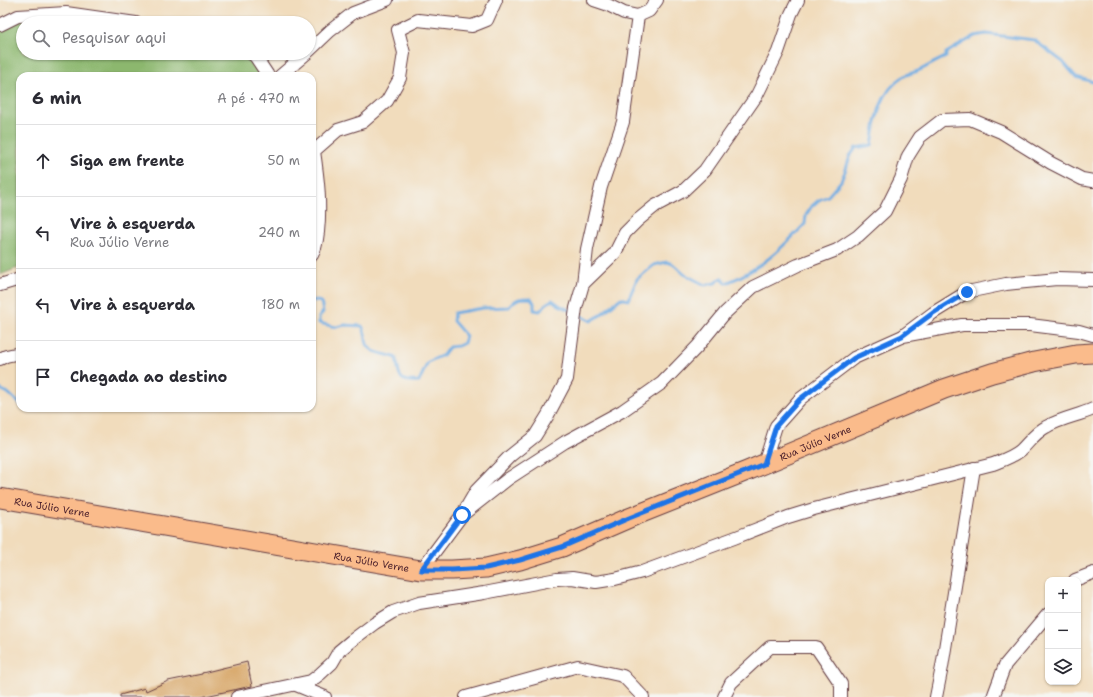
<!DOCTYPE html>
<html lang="pt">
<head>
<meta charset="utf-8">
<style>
  :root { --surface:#fff; --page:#f2f2f3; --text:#2b2b33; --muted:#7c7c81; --line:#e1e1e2 }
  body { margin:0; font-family:"Shantell Sans",sans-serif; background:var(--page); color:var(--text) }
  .controls { position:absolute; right:12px; bottom:12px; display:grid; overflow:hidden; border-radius:8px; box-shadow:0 1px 3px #0004 }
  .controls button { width:36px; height:36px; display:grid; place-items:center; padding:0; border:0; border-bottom:1px solid var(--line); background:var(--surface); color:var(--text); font:20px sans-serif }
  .stop { position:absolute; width:12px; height:12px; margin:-9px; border:3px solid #1a73e8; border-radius:50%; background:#fff }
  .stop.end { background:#1a73e8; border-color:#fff; box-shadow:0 1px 4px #0008 }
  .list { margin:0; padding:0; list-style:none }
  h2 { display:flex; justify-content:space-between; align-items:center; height:52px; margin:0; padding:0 16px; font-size:17px }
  h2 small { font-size:13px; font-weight:400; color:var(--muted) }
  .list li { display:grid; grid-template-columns:26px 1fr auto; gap:12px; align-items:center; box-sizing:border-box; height:72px; padding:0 16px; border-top:1px solid var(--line) }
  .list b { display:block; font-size:15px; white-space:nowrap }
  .list p { margin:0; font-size:13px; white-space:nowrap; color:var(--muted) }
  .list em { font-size:13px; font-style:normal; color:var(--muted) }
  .icon { flex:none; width:22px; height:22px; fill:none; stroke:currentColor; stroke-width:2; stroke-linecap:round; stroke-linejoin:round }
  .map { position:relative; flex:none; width:1093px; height:697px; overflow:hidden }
  .search { position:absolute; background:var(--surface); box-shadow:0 1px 3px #0004; left:16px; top:16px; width:300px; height:44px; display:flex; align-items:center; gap:10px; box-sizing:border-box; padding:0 14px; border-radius:22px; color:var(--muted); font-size:15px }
  .panel { position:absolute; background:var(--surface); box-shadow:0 1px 3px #0004; left:16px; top:72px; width:300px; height:340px; border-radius:12px }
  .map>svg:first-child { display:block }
  .forest { fill:#8cb76e; stroke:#6b6b4c }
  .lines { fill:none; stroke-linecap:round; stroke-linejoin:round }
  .stream { stroke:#70abe1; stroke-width:3 }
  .building { fill:#d6a260 }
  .street-casing { stroke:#633b41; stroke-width:14 }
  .primary-casing { stroke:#633b41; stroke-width:21 }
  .street { stroke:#fff; stroke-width:12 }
  .primary { stroke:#fabb8b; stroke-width:19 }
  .route { stroke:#1a73e8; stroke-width:5 }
  .labels { text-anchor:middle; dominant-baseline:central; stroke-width:3; stroke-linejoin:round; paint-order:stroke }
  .street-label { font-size:10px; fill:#4a1f2b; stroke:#f6f6f2 }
</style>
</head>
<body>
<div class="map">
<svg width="1093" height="697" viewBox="0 0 1093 697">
  <rect width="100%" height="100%" fill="#f6f6f2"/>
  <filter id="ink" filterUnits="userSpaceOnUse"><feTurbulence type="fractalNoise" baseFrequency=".025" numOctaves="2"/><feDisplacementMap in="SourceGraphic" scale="8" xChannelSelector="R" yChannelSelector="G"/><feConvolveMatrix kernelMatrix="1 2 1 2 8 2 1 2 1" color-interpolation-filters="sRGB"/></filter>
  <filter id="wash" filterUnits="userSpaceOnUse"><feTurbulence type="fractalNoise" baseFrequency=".012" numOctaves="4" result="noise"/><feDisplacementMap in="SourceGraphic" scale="16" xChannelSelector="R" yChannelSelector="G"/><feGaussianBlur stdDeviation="0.9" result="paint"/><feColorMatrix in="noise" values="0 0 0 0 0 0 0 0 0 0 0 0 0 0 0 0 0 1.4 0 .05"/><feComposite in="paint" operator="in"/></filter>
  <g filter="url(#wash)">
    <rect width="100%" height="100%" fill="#f1dcbc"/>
    <polygon class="forest" points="18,16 136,23 23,23 23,53 250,53 268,76 20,76 20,267 0,275 0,25"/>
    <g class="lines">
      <g class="stream">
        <path d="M312 300 321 302 323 312 319 317V323L336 327 345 325 362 326C366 332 365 338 367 344 372 355 387 353 396 358 400 376 397 383 419 381L428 362 443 355 449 347 458 346 464 343 466 336 453 321 454 313 483 308 509 307C516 298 520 298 531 298L534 303V310L540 311 546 304 552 300 559 305 573 312"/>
        <path d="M578 314 591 321 599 316 621 298 628 300 637 279 654 265 667 262 673 264 684 274 705 285 715 283 721 278 726 283C747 275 769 260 785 244 792 238 798 231 805 224L806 215 812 206 819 200 828 196 841 181 846 169 850 156 856 148 872 145C876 120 879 92 903 77 907 74 913 73 918 71 927 67 936 61 946 57V53L975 36 986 34 1034 40 1063 62 1076 77 1093 82"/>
        <polyline points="0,389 8,393 20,404"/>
      </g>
    </g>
    <g id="blocks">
      <polygon class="building" points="247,662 252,686 201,697 120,697 120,695 145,688 146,691 168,681 202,674 202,673"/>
    </g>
  </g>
  <g filter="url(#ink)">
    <use href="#blocks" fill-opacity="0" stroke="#633b41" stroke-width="1"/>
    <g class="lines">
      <defs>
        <g id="street">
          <polyline points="594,0 606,4 624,13 638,16 649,11 657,0"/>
          <polyline points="0,25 18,16 66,13 136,23"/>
          <polyline points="309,51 330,31 353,13 387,0"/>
          <polyline points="250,53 255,56 267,74 268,76"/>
          <polyline points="280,76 307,53"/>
          <path d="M312 255C316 248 317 241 318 232 321 203 318 179 314 151L338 130 363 122 387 101 400 78 404 53 398 30 418 20 472 26 487 20 496 0"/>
          <polyline points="583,284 615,253 625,233 638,220 655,206 683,191 705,170 757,95 778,52 791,14 798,0"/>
          <polyline points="0,285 20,279"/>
          <polyline points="905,334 933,313 967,292 1006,284 1057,279 1093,280"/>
          <polyline points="0,359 6,356 20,353"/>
          <polyline points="764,464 776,426 800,399 854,358 903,336 962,325 1030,325 1079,331 1093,335"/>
          <polyline points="462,515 508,479 565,442 622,411 662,383 697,347 725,313 753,287 798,265 837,250 858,236 885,211 901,179 908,156 920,137 942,120 970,119 1001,132 1051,163 1082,179 1093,181"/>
          <polyline points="421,570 462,515 476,491 510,456 535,436 548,415 567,379 571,346 576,308 583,284 587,249 601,187 623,122 638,16"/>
          <polyline points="1075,580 1093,573"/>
          <polyline points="296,685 325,697"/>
          <path d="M237 697 311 681 320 674 332 663 339 651 351 641 375 623 393 612 419 603 484 593 557 579 572 578 596 582 615 579 642 572 734 538 788 517 814 509 993 464C1003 460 1013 457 1021 450 1029 442 1036 432 1046 427 1061 418 1078 416 1093 409"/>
          <polyline points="466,697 578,666 623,676 643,697"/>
          <polyline points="724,697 731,683 770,647 816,647 841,684 841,697"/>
          <polyline points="936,697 942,667 974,468"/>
          <polyline points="993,697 1005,665 1048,614"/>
        </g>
        <g id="primary">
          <path id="s1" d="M0 498 421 570H452L486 568 520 560 562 547 629 518 747 471 944 389 992 373 1034 362 1076 354 1093 353"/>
        </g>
      </defs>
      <use href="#street" class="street-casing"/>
      <use href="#primary" class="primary-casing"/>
      <use href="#street" class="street"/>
      <use href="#primary" class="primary"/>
    </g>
  </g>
  <g class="lines" filter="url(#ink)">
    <polyline class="route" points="462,515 421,570 452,570 486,568 520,560 562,547 629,518 764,464 776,426 800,399 854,358 902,336 933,313 967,292"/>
  </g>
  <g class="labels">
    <g class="street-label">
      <text stroke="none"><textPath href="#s1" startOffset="845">Rua Júlio Verne</textPath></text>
      <text stroke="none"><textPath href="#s1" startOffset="53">Rua Júlio Verne</textPath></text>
      <text stroke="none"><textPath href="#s1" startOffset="377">Rua Júlio Verne</textPath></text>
    </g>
  </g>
</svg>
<div class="controls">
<button>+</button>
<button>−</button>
<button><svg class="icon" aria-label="layers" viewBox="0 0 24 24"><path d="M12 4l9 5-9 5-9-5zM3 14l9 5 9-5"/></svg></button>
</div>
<div class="stop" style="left:462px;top:515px"></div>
<div class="stop end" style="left:967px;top:292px"></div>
<div class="search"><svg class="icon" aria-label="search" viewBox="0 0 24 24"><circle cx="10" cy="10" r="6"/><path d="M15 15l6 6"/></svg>Pesquisar aqui</div>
<section class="panel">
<h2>6 min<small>A pé · 470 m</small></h2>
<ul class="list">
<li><svg class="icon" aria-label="ahead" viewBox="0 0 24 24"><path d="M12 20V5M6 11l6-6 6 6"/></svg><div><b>Siga em frente</b></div><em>50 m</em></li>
<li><svg class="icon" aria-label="left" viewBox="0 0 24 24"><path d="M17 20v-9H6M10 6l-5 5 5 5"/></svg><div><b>Vire à esquerda</b><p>Rua Júlio Verne</p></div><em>240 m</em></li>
<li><svg class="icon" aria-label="left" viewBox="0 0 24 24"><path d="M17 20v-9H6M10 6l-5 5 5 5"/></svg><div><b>Vire à esquerda</b></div><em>180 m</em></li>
<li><svg class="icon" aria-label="arrive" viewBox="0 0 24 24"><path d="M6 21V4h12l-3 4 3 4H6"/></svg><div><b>Chegada ao destino</b></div></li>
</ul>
</section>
</div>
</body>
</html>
